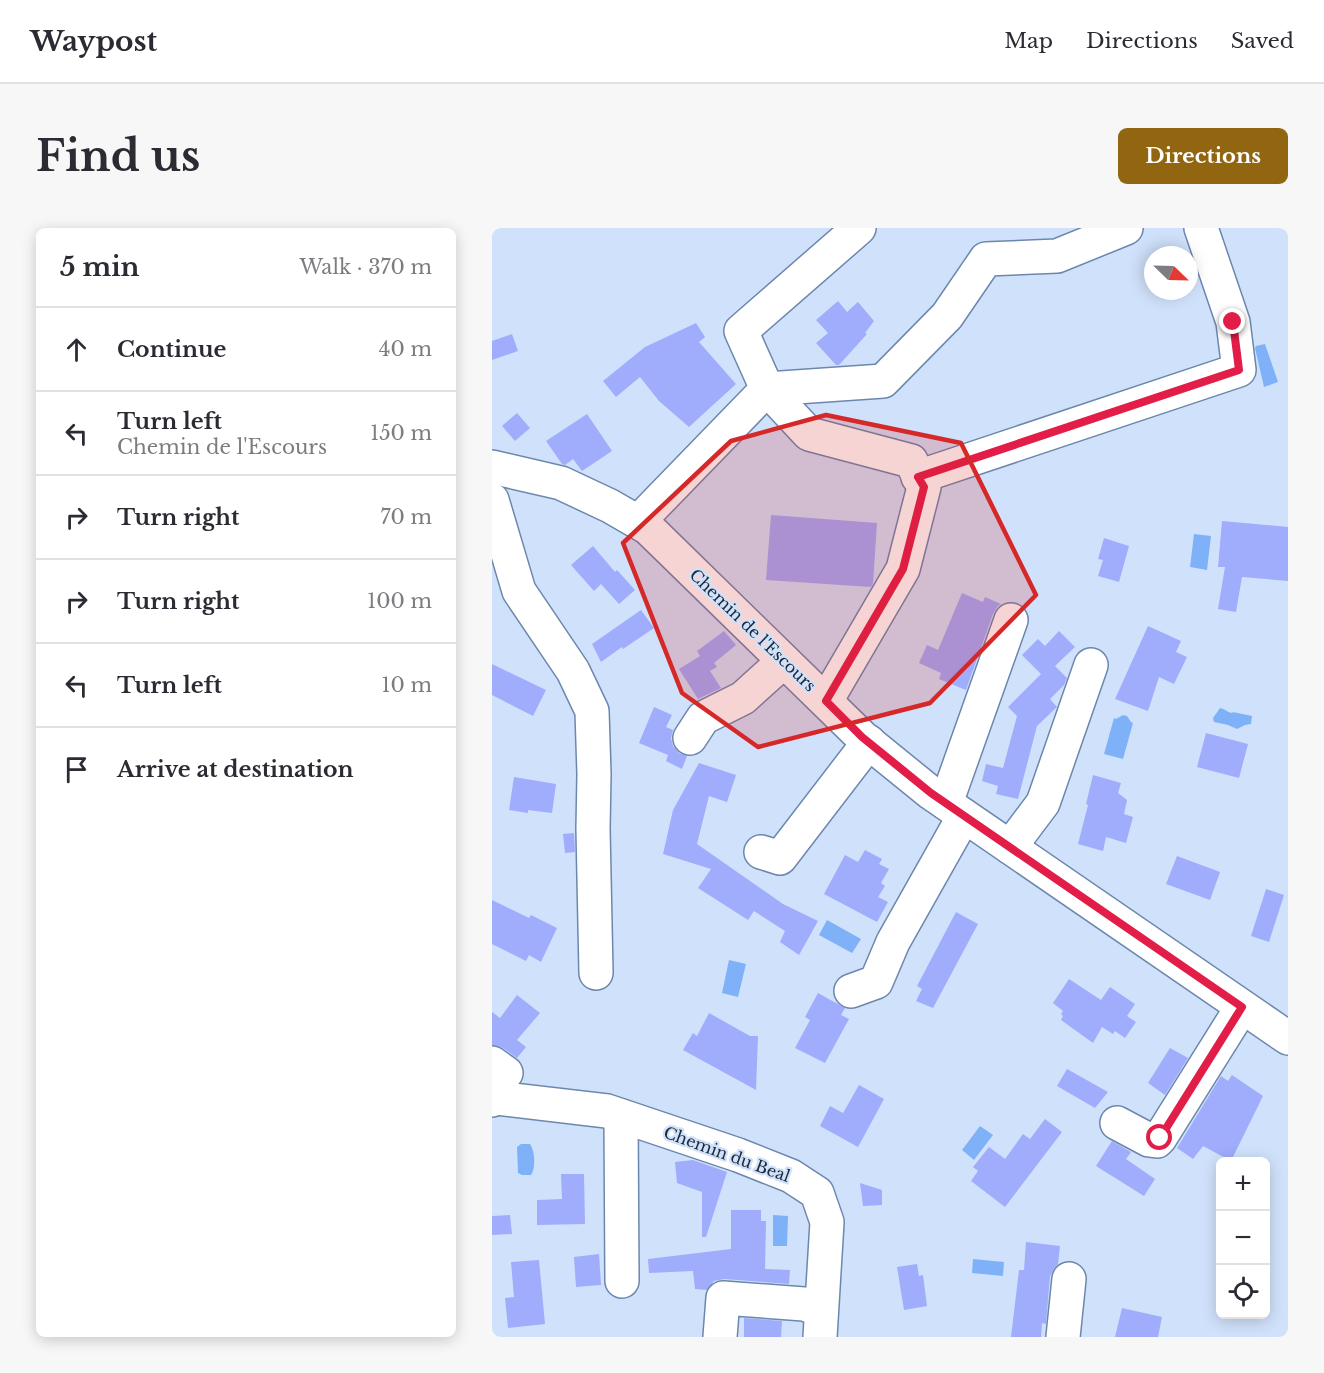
<!DOCTYPE html>
<html lang="en">
<head>
<meta charset="utf-8">
<style>
  :root { --surface:#fff; --page:#f7f7f7; --text:#2b2b33; --muted:#7c7c81; --line:#e1e1e2; --accent:#926611 }
  body { margin:0; font-family:"Libre Baskerville",serif; background:var(--page); color:var(--text) }
  .controls { position:absolute; right:18px; bottom:18px; display:grid; overflow:hidden; border-radius:9px; box-shadow:0 3px 15px #0003 }
  .controls button { width:54px; height:54px; display:grid; place-items:center; padding:0; border:0; border-bottom:2px solid var(--line); background:var(--surface); color:var(--text); font:30px sans-serif }
  .compass { position:absolute; left:652px; top:18px; width:54px; height:54px; border-radius:50%; background:var(--surface); box-shadow:0 3px 15px #0003; rotate:113deg }
  .stop { position:absolute; width:18px; height:18px; margin:-14px; border:4px solid #e11d48; border-radius:50%; background:#fff }
  .stop.end { background:#e11d48; border-color:#fff; box-shadow:0 2px 6px #0008 }
  .list { margin:0; padding:0; list-style:none }
  h2 { display:flex; justify-content:space-between; align-items:center; height:78px; margin:0; padding:0 24px; font-size:26px }
  h2 small { font-size:20px; font-weight:400; color:var(--muted) }
  .list li { display:grid; grid-template-columns:39px 1fr auto; gap:18px; align-items:center; box-sizing:border-box; height:84px; padding:0 24px; border-top:2px solid var(--line) }
  .list b { display:block; font-size:22px; white-space:nowrap }
  .list p { margin:0; font-size:20px; white-space:nowrap; color:var(--muted) }
  .list em { font-size:20px; font-style:normal; color:var(--muted) }
  .icon { flex:none; width:33px; height:33px; fill:none; stroke:currentColor; stroke-width:2; stroke-linecap:round; stroke-linejoin:round }
  .map { position:relative; flex:none; width:796px; height:1109px; overflow:hidden; border-radius:9px }
  header { display:flex; align-items:center; gap:36px; box-sizing:border-box; height:84px; padding:0 30px; background:var(--surface); border-bottom:2px solid var(--line) }
  header strong { font-size:28px }
  nav { display:flex; gap:33px; margin-inline-start:auto; font-size:21px }
  .intro { display:flex; align-items:center; justify-content:space-between; box-sizing:border-box; height:144px; padding:0 36px }
  h1 { margin:0; font-size:42px }
  .button { padding:15px 27px; border-radius:9px; background:var(--accent); color:#fff; font-size:21px; font-weight:700 }
  main { display:flex; gap:36px; padding:0 36px }
  aside { flex:1; background:var(--surface); border-radius:9px; box-shadow:0 3px 15px #0003 }
  .map>svg:first-child { display:block }
  .water { fill:#7fb1f8 }
  .building { fill:#a0acfc }
  .lines { fill:none; stroke-linecap:round; stroke-linejoin:round }
  .minor-casing { stroke:#6c87ad; stroke-width:36 }
  .minor { stroke:#fff; stroke-width:33 }
  .route { stroke:#e11d48; stroke-width:8 }
  .marked { fill:#d62828; fill-opacity:0.2; stroke:#d62828; stroke-width:4.5; stroke-linejoin:round }
  .labels { text-anchor:middle; dominant-baseline:central; stroke-width:4.5; stroke-linejoin:round; paint-order:stroke }
  .street-label { font-size:16px; fill:#1d2938; stroke:#d0e2fb }
</style>
</head>
<body>
<header>
<strong>Waypost</strong>
<nav><a>Map</a><a>Directions</a><a>Saved</a></nav>
</header>
<div class="intro"><h1>Find us</h1><a class="button">Directions</a></div>
<main>
<aside>
<h2>5 min<small>Walk · 370 m</small></h2>
<ul class="list">
<li><svg class="icon" aria-label="ahead" viewBox="0 0 24 24"><path d="M12 20V5M6 11l6-6 6 6"/></svg><div><b>Continue</b></div><em>40 m</em></li>
<li><svg class="icon" aria-label="left" viewBox="0 0 24 24"><path d="M17 20v-9H6M10 6l-5 5 5 5"/></svg><div><b>Turn left</b><p>Chemin de l'Escours</p></div><em>150 m</em></li>
<li><svg class="icon" aria-label="right" viewBox="0 0 24 24"><path d="M7 20v-9h11M14 6l5 5-5 5"/></svg><div><b>Turn right</b></div><em>70 m</em></li>
<li><svg class="icon" aria-label="right" viewBox="0 0 24 24"><path d="M7 20v-9h11M14 6l5 5-5 5"/></svg><div><b>Turn right</b></div><em>100 m</em></li>
<li><svg class="icon" aria-label="left" viewBox="0 0 24 24"><path d="M17 20v-9H6M10 6l-5 5 5 5"/></svg><div><b>Turn left</b></div><em>10 m</em></li>
<li><svg class="icon" aria-label="arrive" viewBox="0 0 24 24"><path d="M6 21V4h12l-3 4 3 4H6"/></svg><div><b>Arrive at destination</b></div></li>
</ul>
</aside>
<div class="map">
<svg width="796" height="1109" viewBox="0 0 796 1109">
  <rect width="100%" height="100%" fill="#d0e2fb"/>
  <g class="water">
    <polygon points="773,116 786,154 772,159 763,120 764,118"/>
    <polygon points="702,306 719,308 715,342 698,339"/>
    <path d="M728 480C733 481 735 484 740 485L741 484 760 488 759 496 753 497 745 501 736 497 722 494 721 490Z"/>
    <polygon points="631,487 635,488 639,494 641,495 631,531 612,526 622,490 624,491"/>
    <polygon points="335,692 369,711 360,725 327,707"/>
    <polygon points="237,732 254,736 246,769 230,765"/>
    <polygon points="488,898 501,907 482,932 470,922"/>
    <path d="M29 916H38C43 923 44 940 39 947H30L26 945 25 919Z"/>
    <polygon points="281,987 296,988 295,1018 281,1018"/>
    <polygon points="481,1031 512,1034 511,1048 480,1045"/>
  </g>
  <g class="building">
    <polygon points="346,73 355,84 366,74 382,93 373,105 375,106 347,137 344,137 324,115 336,105 324,92"/>
    <polygon points="204,95 213,109 207,114 244,156 197,199 167,173 148,149 124,169 111,153 153,119"/>
    <polygon points="20,106 26,123 0,132 0,113"/>
    <polygon points="25,185 38,200 23,213 10,198"/>
    <polygon points="95,186 120,223 90,243 81,231 73,237 70,236 54,213"/>
    <polygon points="279,287 385,295 381,355 379,359 274,352"/>
    <polygon points="730,293 796,299 796,353 750,349 744,384 726,381 733,339 726,339"/>
    <polygon points="612,310 637,318 627,354 606,348 611,332 606,331"/>
    <polygon points="101,318 123,344 125,342 143,362 127,376 109,356 102,363 79,337"/>
    <polygon points="470,365 491,374 493,369 509,376 506,378 501,386 474,462 447,451 449,445 427,435 435,417 446,422"/>
    <polygon points="149,382 162,400 131,421 130,419 109,434 100,416"/>
    <polygon points="656,398 689,413 684,424 695,429 682,456 667,449 656,483 623,471"/>
    <polygon points="232,403 244,417 222,435 225,439 218,443 229,460 206,471 187,441 208,428 205,423"/>
    <polygon points="567,403 583,419 563,438 575,450 572,457 558,471 565,479 545,498 526,571 504,566 506,558 490,553 494,536 511,540 525,488 516,479 549,446 530,427 546,411 553,418"/>
    <polygon points="0,436 54,462 41,488 0,467"/>
    <polygon points="162,479 180,487 174,499 181,502 179,510 181,518 187,525 195,528 190,541 174,533 176,527 147,515"/>
    <polygon points="714,505 756,516 747,550 705,539"/>
    <polygon points="207,535 244,547 235,574 217,568 205,616 291,676 326,693 307,727 288,714 293,703 262,683 256,692 206,660 219,641 171,626 181,582"/>
    <polygon points="601,547 629,555 626,565 635,572 632,586 641,589 634,615 614,609 611,623 586,616 596,577 594,576"/>
    <polygon points="22,549 64,556 60,585 36,582 36,585 17,582"/>
    <polygon points="82,605 83,624 73,625 71,606"/>
    <polygon points="373,622 390,631 387,636 397,641 389,655 393,658 386,669 396,674 385,694 332,666 353,627 366,634"/>
    <polygon points="685,628 728,644 718,672 674,656"/>
    <polygon points="774,661 792,667 777,714 759,708"/>
    <polygon points="0,672 37,690 39,687 65,700 49,734 37,727 34,733 0,716"/>
    <polygon points="464,684 486,696 441,780 424,773 430,761 425,758"/>
    <polygon points="577,751 609,772 618,759 643,776 635,788 644,794 633,810 623,803 621,806 610,799 601,815 569,792 571,788 569,786 571,783 561,775"/>
    <polygon points="326,765 353,780 349,787 357,791 333,835 303,820 318,792 313,789"/>
    <polygon points="25,767 48,785 25,812 34,819 25,830 11,820 0,817 0,784 8,790"/>
    <polygon points="217,785 258,808 266,808 264,862 191,822 201,805 205,808"/>
    <polygon points="678,820 696,830 673,867 656,855"/>
    <polygon points="575,841 616,864 603,880 565,858"/>
    <polygon points="740,847 771,868 739,933 711,918 701,931 685,920 729,848 736,853"/>
    <polygon points="367,857 392,871 366,919 328,898 338,878 351,885"/>
    <polygon points="553,891 570,904 513,979 479,953 486,943 481,939 497,919 513,931 531,906 538,911"/>
    <polygon points="620,913 639,924 634,931 663,951 652,968 604,938"/>
    <polygon points="201,932 235,944 214,1009 210,1009 210,964 185,955 183,934"/>
    <polygon points="69,946 92,946 93,996 45,997 45,972 70,971"/>
    <polygon points="368,955 390,962 390,977 371,978"/>
    <polygon points="239,982 269,982 269,993 274,993 273,1041 298,1042 297,1056 232,1051 222,1053 215,1062 203,1061 201,1043 157,1045 156,1031 239,1021"/>
    <polygon points="18,987 20,1006 0,1007 0,988"/>
    <polygon points="534,1014 568,1018 566,1036 562,1041 558,1048 554,1096 550,1095 549,1109 519,1109 527,1042 532,1042"/>
    <polygon points="107,1026 109,1057 84,1059 82,1029"/>
    <polygon points="47,1032 53,1096 16,1100 13,1070 22,1069 19,1034"/>
    <polygon points="425,1036 427,1048 431,1047 435,1078 412,1082 405,1039"/>
    <polygon points="630,1080 670,1089 666,1109 623,1109"/>
    <polygon points="252,1090 290,1093 289,1109 252,1109"/>
  </g>
  <g class="lines">
    <defs>
      <g id="minor">
        <polyline points="0,239 69,255 118,278 156,300 370,509 439,565 796,810"/>
        <polyline points="426,249 747,142 741,94 709,0"/>
        <polyline points="0,272 27,363 81,443 100,483 102,546 101,601 104,745"/>
        <polyline points="146,294 275,161 249,103 367,0"/>
        <polyline points="334,473 411,341 432,259 419,233 317,206 275,161 391,153 455,88 494,31 565,28 634,0"/>
        <polyline points="198,510 211,490 251,470 292,433"/>
        <polyline points="454,575 519,392"/>
        <polyline points="518,619 551,575 599,437"/>
        <polyline points="269,624 288,630 377,514"/>
        <polyline points="359,763 384,754 401,714 472,588"/>
        <polyline points="0,835 14,845"/>
        <polyline points="0,872 5,870 115,883 246,927 299,948 325,965 335,994 328,1109"/>
        <polyline points="129,888 130,1053"/>
        <polyline points="625,895 657,912 665,913 668,910 750,779"/>
        <polyline points="228,1109 231,1070 312,1076 329,1082"/>
        <polyline points="571,1109 577,1051"/>
      </g>
    </defs>
    <use href="#minor" class="minor-casing"/>
    <use href="#minor" class="minor"/>
  </g>
  <g class="lines">
    <polyline class="route" points="668,910 750,779 439,565 370,509 334,473 411,341 432,259 426,249 747,142 741,94"/>
  </g>
  <path class="marked" d="M334 187 469 215 544 367 438 475 266 519 190 465 131 315 239 213Z"/>
  <g class="labels">
    <g class="street-label">
      <text transform="translate(261 402) rotate(44)">Chemin de l'Escours</text>
      <text transform="translate(235 926) rotate(20)">Chemin du Beal</text>
    </g>
  </g>
</svg>
<div class="controls">
<button>+</button>
<button>−</button>
<button><svg class="icon" aria-label="locate" viewBox="0 0 24 24"><circle cx="12" cy="12" r="6"/><path d="M12 2v4M12 18v4M2 12h4M18 12h4"/></svg></button>
</div>
<svg class="compass" viewBox="-18 -18 36 36"><path d="M0-13l5 13h-10z" fill="#e53935"/><path d="M0 13l5-13h-10z" fill="#7c7c81"/></svg>
<div class="stop" style="left:668px;top:910px"></div>
<div class="stop end" style="left:741px;top:94px"></div>
</div>
</main>
</body>
</html>
